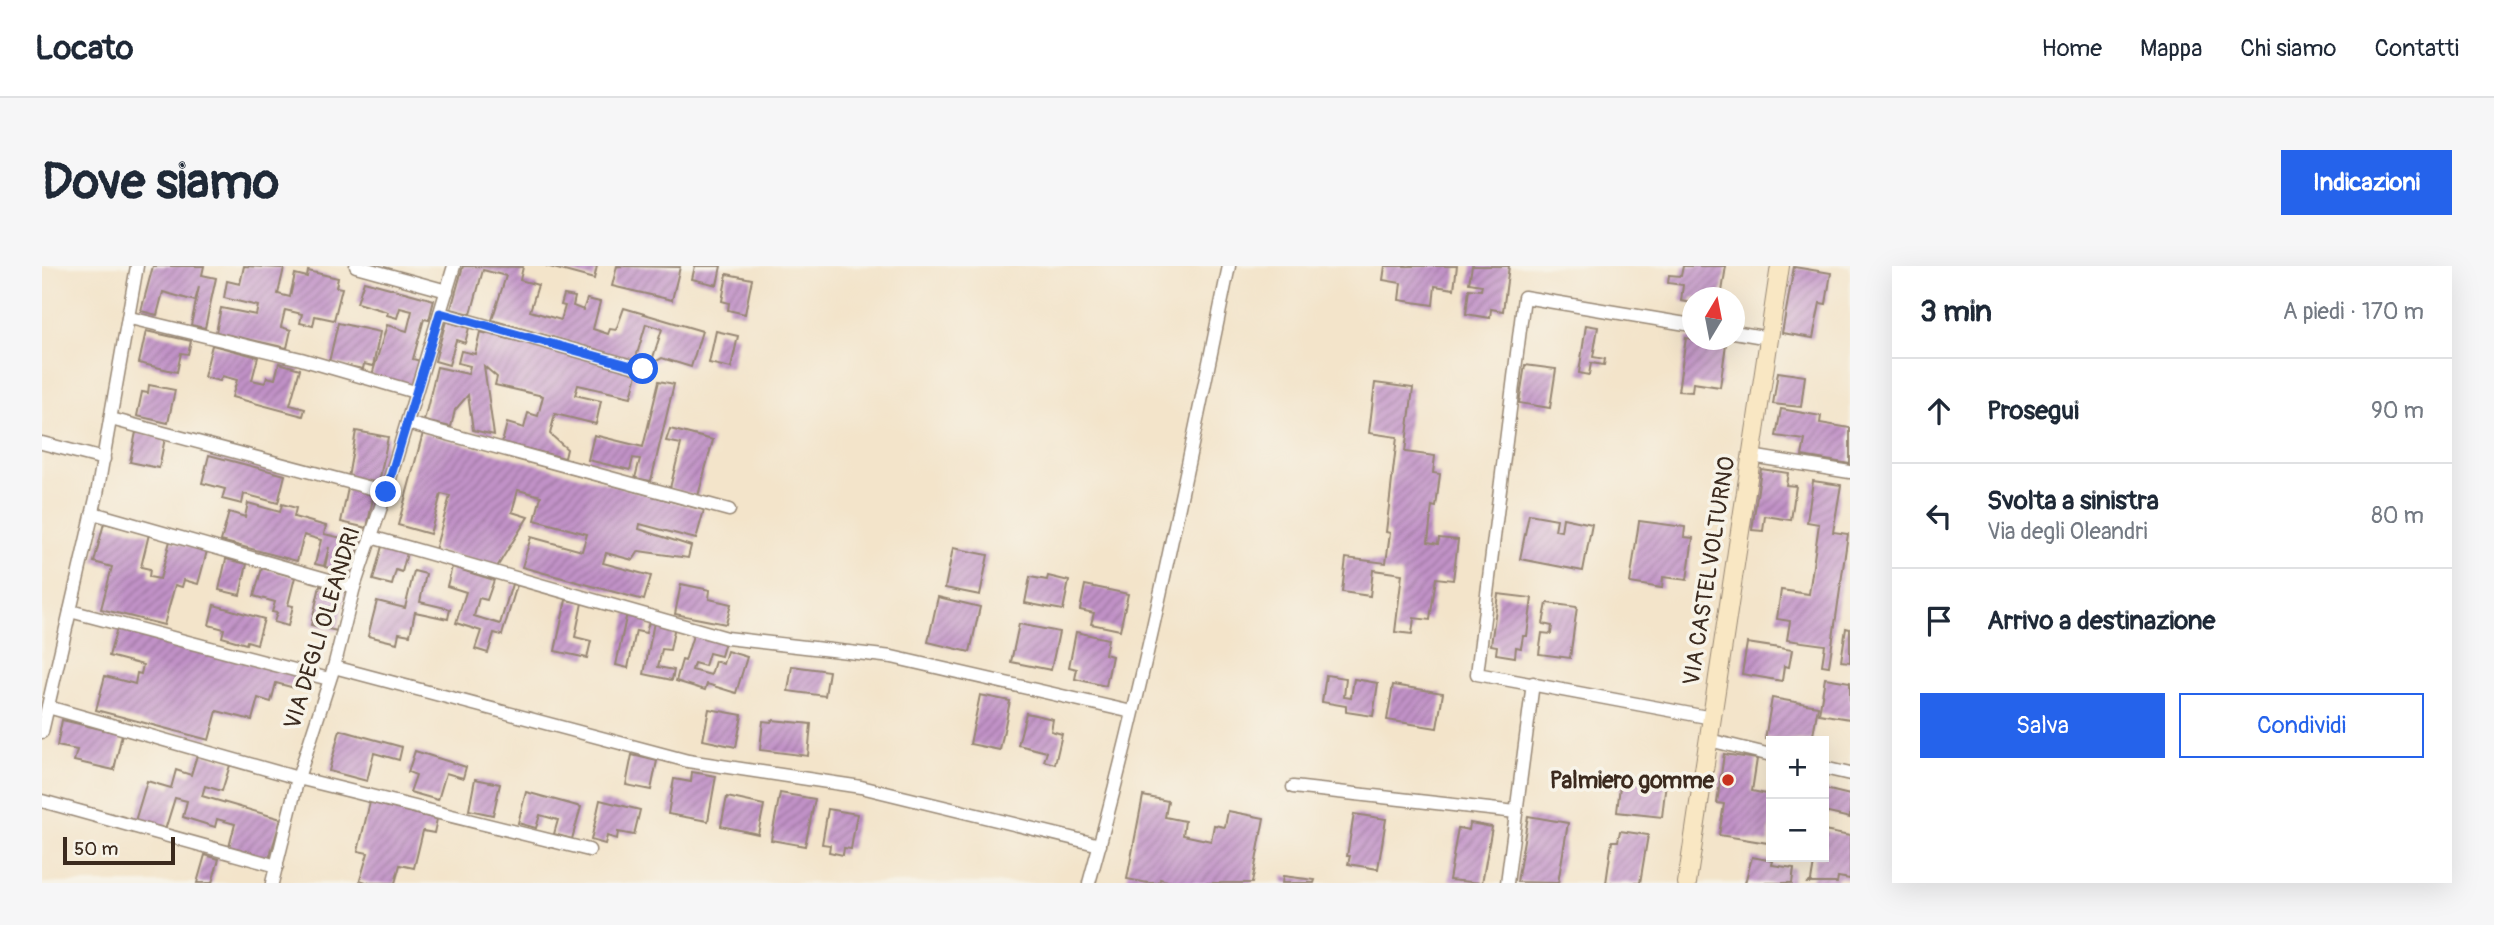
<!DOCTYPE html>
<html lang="it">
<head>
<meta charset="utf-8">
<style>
  :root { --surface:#fff; --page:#f6f6f7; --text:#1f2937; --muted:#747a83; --line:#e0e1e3; --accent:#2563eb }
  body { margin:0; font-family:Pangolin,sans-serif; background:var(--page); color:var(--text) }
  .controls { position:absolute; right:21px; bottom:21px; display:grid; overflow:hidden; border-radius:0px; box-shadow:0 7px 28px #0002 }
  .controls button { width:63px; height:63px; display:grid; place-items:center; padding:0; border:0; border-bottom:2px solid var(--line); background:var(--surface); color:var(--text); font:35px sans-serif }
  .compass { position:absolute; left:1640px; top:21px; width:63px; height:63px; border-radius:50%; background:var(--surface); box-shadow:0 7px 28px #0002; rotate:10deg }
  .scale { position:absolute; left:21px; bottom:18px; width:112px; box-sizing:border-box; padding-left:7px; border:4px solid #3b2a1e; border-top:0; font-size:19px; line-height:24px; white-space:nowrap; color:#3b2a1e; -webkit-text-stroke:5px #f7f3e8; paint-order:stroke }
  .stop { position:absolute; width:21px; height:21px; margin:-16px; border:5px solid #2563eb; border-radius:50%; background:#fff }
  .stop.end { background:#2563eb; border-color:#fff; box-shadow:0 2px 7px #0008 }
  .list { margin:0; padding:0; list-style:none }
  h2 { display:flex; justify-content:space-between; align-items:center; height:91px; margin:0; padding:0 28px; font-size:30px }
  h2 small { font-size:23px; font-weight:400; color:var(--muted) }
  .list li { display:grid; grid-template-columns:46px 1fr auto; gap:21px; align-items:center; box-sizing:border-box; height:105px; padding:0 28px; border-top:2px solid var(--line) }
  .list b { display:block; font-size:26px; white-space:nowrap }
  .list p { margin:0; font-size:23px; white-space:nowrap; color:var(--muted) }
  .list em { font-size:23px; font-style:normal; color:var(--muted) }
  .actions { display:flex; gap:14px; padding:21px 28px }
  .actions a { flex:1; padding:16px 0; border:2px solid var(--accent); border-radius:0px; text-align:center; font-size:24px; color:var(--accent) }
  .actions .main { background:var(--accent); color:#fff }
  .icon { flex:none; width:38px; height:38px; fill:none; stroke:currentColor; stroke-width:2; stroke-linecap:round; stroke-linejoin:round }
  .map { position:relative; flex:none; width:1808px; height:617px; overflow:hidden; border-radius:0px }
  header { display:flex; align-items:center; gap:42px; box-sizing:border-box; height:98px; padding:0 35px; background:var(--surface); border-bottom:2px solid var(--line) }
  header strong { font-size:33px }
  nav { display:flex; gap:38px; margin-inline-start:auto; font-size:24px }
  .intro { display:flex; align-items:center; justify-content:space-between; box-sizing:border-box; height:168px; padding:0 42px }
  h1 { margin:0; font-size:49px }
  .button { padding:18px 32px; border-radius:0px; background:var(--accent); color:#fff; font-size:24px; font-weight:700 }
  main { display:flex; gap:42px; padding:0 42px }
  aside { flex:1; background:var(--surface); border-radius:0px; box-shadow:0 7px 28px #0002 }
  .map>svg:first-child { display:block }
  .building { fill:url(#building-hatch) }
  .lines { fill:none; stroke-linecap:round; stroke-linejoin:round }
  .street-casing { stroke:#978774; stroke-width:15 }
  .secondary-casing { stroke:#978774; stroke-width:20 }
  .street { stroke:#fff; stroke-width:12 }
  .secondary { stroke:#f9e7c3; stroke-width:18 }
  .route { stroke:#2563eb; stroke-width:9 }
  .poi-dot { fill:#c8321e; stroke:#f7f3e8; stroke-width:2.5 }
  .labels { text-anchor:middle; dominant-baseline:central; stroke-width:7; stroke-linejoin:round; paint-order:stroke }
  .street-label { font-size:23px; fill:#3b2a1e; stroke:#f7f3e8 }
  .poi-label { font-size:23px; font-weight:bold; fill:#3b2a1e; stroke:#f7f3e8; text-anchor:end }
</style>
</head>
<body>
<header>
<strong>Locato</strong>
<nav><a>Home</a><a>Mappa</a><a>Chi siamo</a><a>Contatti</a></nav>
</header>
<div class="intro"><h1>Dove siamo</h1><a class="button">Indicazioni</a></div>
<main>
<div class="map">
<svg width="1808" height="617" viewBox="0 0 1808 617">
  <defs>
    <pattern id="building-hatch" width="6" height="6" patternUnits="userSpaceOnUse" patternTransform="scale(1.75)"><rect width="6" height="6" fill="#c192c7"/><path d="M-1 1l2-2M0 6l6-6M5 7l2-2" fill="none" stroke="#9e77a1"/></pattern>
  </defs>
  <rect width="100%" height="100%" fill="#f7f3e8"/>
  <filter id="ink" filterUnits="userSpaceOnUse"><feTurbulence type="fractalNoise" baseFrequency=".0143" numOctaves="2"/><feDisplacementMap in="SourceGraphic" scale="14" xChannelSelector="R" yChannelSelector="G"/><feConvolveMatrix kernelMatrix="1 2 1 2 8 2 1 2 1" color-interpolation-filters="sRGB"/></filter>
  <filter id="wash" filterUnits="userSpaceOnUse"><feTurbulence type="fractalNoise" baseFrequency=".00686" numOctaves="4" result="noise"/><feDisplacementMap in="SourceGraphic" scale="28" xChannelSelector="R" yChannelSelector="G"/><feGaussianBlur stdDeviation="1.57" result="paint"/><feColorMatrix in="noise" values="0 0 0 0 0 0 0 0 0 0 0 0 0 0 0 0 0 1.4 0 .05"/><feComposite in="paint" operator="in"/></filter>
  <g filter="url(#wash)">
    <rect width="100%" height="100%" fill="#f3e4ca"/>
    <g id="blocks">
      <g class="building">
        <polygon points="111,0 162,0 160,9 174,12 163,62 149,59 157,21 153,35 121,26 115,49 99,45"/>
        <polygon points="202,0 242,2 236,28 248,31 253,8 265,11 266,5 296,12 294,21 300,22 292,54 273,50 271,60 258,57 260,48 243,44 239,61 249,64 245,82 174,66 179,42 214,49 216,40 182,32 185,15 198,18"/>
        <polygon points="421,0 481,1 478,14 496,19 488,45 519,54 523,40 519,39 522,29 533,31 531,40 541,44 545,33 558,36 551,63 566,68 568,63 574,64 582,42 660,65 649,101 620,92 609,98 620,63 604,58 593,95 450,54 464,10 441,4 429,48 409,43"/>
        <polygon points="504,0 555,0 552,13"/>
        <polygon points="575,0 638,1 630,34 570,20"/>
        <polygon points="653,0 679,0 675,19 650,13"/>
        <polygon points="1343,0 1415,0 1412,23 1393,20 1391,39 1357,34 1359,17 1341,14"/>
        <polygon points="1430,0 1467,0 1461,45 1449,43 1448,52 1424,48 1427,23 1439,24 1440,19 1427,17"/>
        <polygon points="1641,0 1684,0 1679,32 1650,32 1650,37 1639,35 1641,19 1626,17 1627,9 1639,10"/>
        <polygon points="1752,1 1789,7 1784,38 1778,37 1771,72 1740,67"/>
        <polygon points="685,8 710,13 703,48 686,44 687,37 680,35"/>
        <polygon points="322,15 392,34 387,54 382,53 371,93 378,95 371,121 330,109 345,59 365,65 370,45 358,42 355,52 345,49 346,46 315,37"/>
        <polygon points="404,55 427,62 423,77 414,74 407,99 393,95"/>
        <polygon points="296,57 338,66 331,100 322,98 321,103 287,96"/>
        <polygon points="1544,59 1556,61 1551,91 1563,93 1562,99 1549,97 1547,109 1537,107"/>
        <polygon points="104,65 149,75 146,88 139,87 135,106 97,97"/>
        <polygon points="674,65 696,70 689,102 667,97"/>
        <polygon points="438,66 596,104 589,131 536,119 533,129 559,135 554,158 513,148 508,168 525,183 523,192 460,177 465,157 482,162 486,147 496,150 501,130 453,119 455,111 442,100 452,169 431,164 426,129 413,144 409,161 382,155 395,101 426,108 428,100 416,97 419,85 433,88"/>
        <polygon points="1644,72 1684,78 1678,121 1651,117 1650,126 1636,125"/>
        <polygon points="170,79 216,91 210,114 223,117 225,111 233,113 237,97 258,103 248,139 263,143 261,150 190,131 195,114 180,110 178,115 162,111"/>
        <polygon points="1483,99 1514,103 1508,142 1477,137"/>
        <polygon points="1736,106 1763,110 1759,141 1731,138"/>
        <polygon points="617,115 632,118 609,215 593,212 598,193 591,192 588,204 546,194 552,169 601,181"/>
        <polygon points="1333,117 1371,122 1363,186 1393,190 1391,207 1398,208 1394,241 1390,240 1386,276 1396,278 1397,272 1416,274 1411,314 1394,312 1388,354 1372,352 1370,368 1353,366 1360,308 1331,304 1328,330 1300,326 1304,292 1344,297 1348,267 1344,266 1355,171 1327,167"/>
        <polygon points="107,119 133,124 126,157 95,150 100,126 106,127"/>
        <polygon points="1739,143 1779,150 1778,157 1808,162 1808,198 1760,190 1763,174 1734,170"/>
        <polygon points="628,163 671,174 656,230 628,222 639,178 624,175"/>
        <polygon points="314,165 346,171 337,217 306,212"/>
        <polygon points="94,166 123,172 117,202 88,196"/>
        <polygon points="381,167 662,244 654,273 598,258 597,263 649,280 646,292 597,285 591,294 564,287 561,297 609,310 602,334 480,301 489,271 540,285 545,268 493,254 499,230 476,224 470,246 486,251 455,301 393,284 408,230 399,228 388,268 356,259"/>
        <polygon points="167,189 243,209 236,237 202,228 200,238 180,233 183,223 160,217"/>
        <polygon points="1719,203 1746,207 1744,219 1754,220 1749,254 1723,250 1721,265 1710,264"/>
        <polygon points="1771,215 1799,219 1791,266 1806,268 1787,400 1780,399 1783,379 1745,374 1748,355 1735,353 1739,324 1767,328 1777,258 1765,256"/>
        <polygon points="306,222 332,227 325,262 299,256"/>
        <polygon points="206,237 238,246 240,238 254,242 252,251 284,260 282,268 318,276 311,307 283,301 287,281 282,300 273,298 279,274 262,269 255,295 179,275 187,246 203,251"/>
        <polygon points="1487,248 1515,253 1513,264 1519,265 1521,252 1550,258 1541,305 1478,293"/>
        <polygon points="1597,255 1643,261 1642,271 1651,272 1645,314 1621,311 1620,322 1588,317"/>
        <polygon points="62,257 107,268 99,301 108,303 107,311 118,313 128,275 165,285 156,318 142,314 140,321 133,319 122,359 59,343 70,301 52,296"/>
        <polygon points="340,280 365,287 360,306 354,304 350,319 331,314"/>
        <polygon points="911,282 946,289 938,329 903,322"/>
        <polygon points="184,293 205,298 198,329 177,324"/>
        <polygon points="410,301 452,314 445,334 437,332 432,350 458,358 470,318 475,319 460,369 452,367 446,387 433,383 439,365 414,357 424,326 405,320"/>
        <polygon points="220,302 253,311 246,339 251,340 246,360 232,356 235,347 230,346 233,336 212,330"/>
        <polygon points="372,305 384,308 378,336 408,343 406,353 373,346 368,369 357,367 355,377 326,370 335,335 363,342"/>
        <polygon points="1006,310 1027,315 1021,344 983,337 988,311 1005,314"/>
        <polygon points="639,318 668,324 667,333 689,338 684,358 633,348"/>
        <polygon points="1043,319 1086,328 1078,364 1049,358 1052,347 1038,344"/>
        <polygon points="278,320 304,326 295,365 269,359"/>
        <polygon points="1456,328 1490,332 1485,370 1481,370 1479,382 1474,381 1473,391 1454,388 1455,380 1449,379"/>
        <polygon points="896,331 938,341 928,386 886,376"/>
        <polygon points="524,334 540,337 533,371 549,375 545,392 513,385"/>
        <polygon points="1505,337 1535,341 1528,392 1497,388 1500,367 1509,368 1510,360 1501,358"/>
        <polygon points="172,339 222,353 215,378 205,375 204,378 180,371 182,363 167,359"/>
        <polygon points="585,347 608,352 604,367 594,365 586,402 574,399"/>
        <polygon points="612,356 633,360 628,384 620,383 616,401 632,404 630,414 602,408"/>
        <polygon points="977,358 1017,366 1009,404 969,396"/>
        <polygon points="75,362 267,412 264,425 234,417 229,436 216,432 210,454 175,445 167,474 54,444 63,410 93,418 95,407 99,408 101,399 67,390"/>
        <polygon points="1804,362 1808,363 1808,396 1799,395"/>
        <polygon points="653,363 684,373 679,390 667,387 663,400 652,397 650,404 669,409 673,395 681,398 685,385 705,391 694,427 665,418 663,424 634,415 640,394 643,395"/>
        <polygon points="1034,366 1066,373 1063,388 1070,390 1064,420 1033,413 1035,403 1027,401"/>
        <polygon points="1705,377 1750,384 1747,401 1742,400 1740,415 1700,408"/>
        <polygon points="750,400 787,405 783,430 746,425"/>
        <polygon points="1284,409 1304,412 1302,431 1309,432 1312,413 1336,417 1331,450 1304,446 1304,440 1280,436"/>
        <polygon points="1783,412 1808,416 1808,453 1777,448"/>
        <polygon points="1351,419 1401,427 1395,462 1345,454"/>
        <polygon points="938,429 968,435 958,484 928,478"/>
        <polygon points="1730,432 1776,440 1770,475 1723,473"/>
        <polygon points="667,443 700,449 694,481 661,474"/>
        <polygon points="984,447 1011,453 1009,465 1020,468 1013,498 1002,495 1005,486 976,479"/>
        <polygon points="20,454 80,468 72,504 32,495 35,484 15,480"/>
        <polygon points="730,454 769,458 766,490 718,484 721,455 729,456"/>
        <polygon points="298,464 360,481 357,494 332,487 325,515 287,505"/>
        <polygon points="373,485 424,501 421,512 404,507 396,534 368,526 374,509 366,506"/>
        <polygon points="156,486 189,496 180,525 163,520 160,530 239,553 227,593 187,581 193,558 175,553 173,561 141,551 145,535 133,532 123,564 93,555 105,515 129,522 134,504 149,509"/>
        <polygon points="1682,488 1715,493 1710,525 1729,529 1729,557 1726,577 1677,569 1682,538 1675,537"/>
        <polygon points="590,489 615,495 609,524 584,519"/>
        <polygon points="650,506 674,510 666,555 626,548 632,513 649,516"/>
        <polygon points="1571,510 1624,516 1620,551 1575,546 1578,520 1570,519"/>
        <polygon points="433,513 458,518 451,549 427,544"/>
        <polygon points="1783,523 1808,529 1808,552 1782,546"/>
        <polygon points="484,526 539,541 530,573 512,568 516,554 498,549 494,562 476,557"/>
        <polygon points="738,527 773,533 763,580 729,574"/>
        <polygon points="1101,530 1126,535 1123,551 1143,555 1141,569 1169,575 1172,559 1183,561 1186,545 1222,552 1210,617 1133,617 1118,613 1117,617 1106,617 1085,613"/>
        <polygon points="685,531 722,539 716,568 679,560"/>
        <polygon points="558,534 598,544 592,569 576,566 575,573 565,570 563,578 549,574"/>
        <polygon points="328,536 395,553 392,567 381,565 372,602 358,599 353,617 327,617 318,614 326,587 316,585"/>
        <polygon points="786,543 815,548 809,583 802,582 801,589 787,586 788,579 780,578"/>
        <polygon points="1312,548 1344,553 1336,603 1306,598 1308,590 1305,590"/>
        <polygon points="1486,550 1526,557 1516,617 1475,616"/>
        <polygon points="1428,557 1450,561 1440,617 1407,614 1416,562 1427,564"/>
        <polygon points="1578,565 1606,569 1598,617 1564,617 1570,575 1576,575"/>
        <polygon points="1782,565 1808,570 1808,613 1796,611 1795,617 1766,617 1769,615 1773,591 1782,591"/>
        <polygon points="163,589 177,593 170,617 155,617"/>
        <polygon points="1710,591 1731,595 1730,599 1752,602 1750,617 1703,617"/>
        <polygon points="1241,610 1273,614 1272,617 1240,617"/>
      </g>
    </g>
  </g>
  <g filter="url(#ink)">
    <use href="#blocks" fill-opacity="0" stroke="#978774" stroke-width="2"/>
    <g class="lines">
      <defs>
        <g id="street">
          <polyline points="314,0 405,25"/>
          <polyline points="398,47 601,103"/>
          <polyline points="88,52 259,93 373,126"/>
          <polyline points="1650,59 1482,31 1435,408 1670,452"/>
          <polyline points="1692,66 1727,72"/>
          <polyline points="69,153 344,226"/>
          <polyline points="365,157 687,244"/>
          <polyline points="0,177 62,193"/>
          <polyline points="1709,190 1808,206"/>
          <polyline points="51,247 312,321"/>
          <polyline points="329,271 685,372 850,391 1090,446"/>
          <polyline points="28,345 287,413"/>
          <polyline points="292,401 646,495 819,521 1058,579"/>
          <polyline points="6,441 256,512 547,584"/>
          <polyline points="0,466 55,228 95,0"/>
          <polyline points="1667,474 1729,489"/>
          <polyline points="1782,502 1808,508"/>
          <polyline points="1251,521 1474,546"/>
          <polyline points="0,535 235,600"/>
          <polyline points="230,617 256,512 292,401 312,321 344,226 412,0"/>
          <path d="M1047 617C1104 414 1144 206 1187 0"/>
          <polyline points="1465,617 1491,417"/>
        </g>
        <polyline id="secondary" points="1645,617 1738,0"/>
      </defs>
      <use href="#street" class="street-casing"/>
      <use href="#secondary" class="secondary-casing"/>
      <use href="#street" class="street"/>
      <use href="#secondary" class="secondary"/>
    </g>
  </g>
  <g class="lines" filter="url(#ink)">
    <polyline class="route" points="344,226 398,47 601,103"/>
  </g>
  <circle class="poi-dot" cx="1686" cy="514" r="7"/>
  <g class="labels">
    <g class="street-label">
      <text transform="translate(1667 305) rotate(-81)">VIA CASTELVOLTURNO</text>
      <text transform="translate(280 362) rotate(-73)">VIA DEGLI OLEANDRI</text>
    </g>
    <g class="poi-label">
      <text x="1672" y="514">Palmiero gomme</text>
    </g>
  </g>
</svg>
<div class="controls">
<button>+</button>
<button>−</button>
</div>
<svg class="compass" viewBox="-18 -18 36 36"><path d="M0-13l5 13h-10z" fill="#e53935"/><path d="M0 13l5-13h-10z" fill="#747a83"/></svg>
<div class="scale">50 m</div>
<div class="stop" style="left:601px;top:103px"></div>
<div class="stop end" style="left:344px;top:226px"></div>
</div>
<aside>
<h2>3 min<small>A piedi · 170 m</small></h2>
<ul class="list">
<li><svg class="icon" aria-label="ahead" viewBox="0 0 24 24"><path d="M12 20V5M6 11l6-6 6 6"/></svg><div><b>Prosegui</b></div><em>90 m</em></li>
<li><svg class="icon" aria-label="left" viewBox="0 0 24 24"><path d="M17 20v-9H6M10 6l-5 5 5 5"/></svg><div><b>Svolta a sinistra</b><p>Via degli Oleandri</p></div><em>80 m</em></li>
<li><svg class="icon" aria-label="arrive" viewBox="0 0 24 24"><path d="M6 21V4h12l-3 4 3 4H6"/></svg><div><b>Arrivo a destinazione</b></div></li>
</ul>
<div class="actions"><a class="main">Salva</a><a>Condividi</a></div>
</aside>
</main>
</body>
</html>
